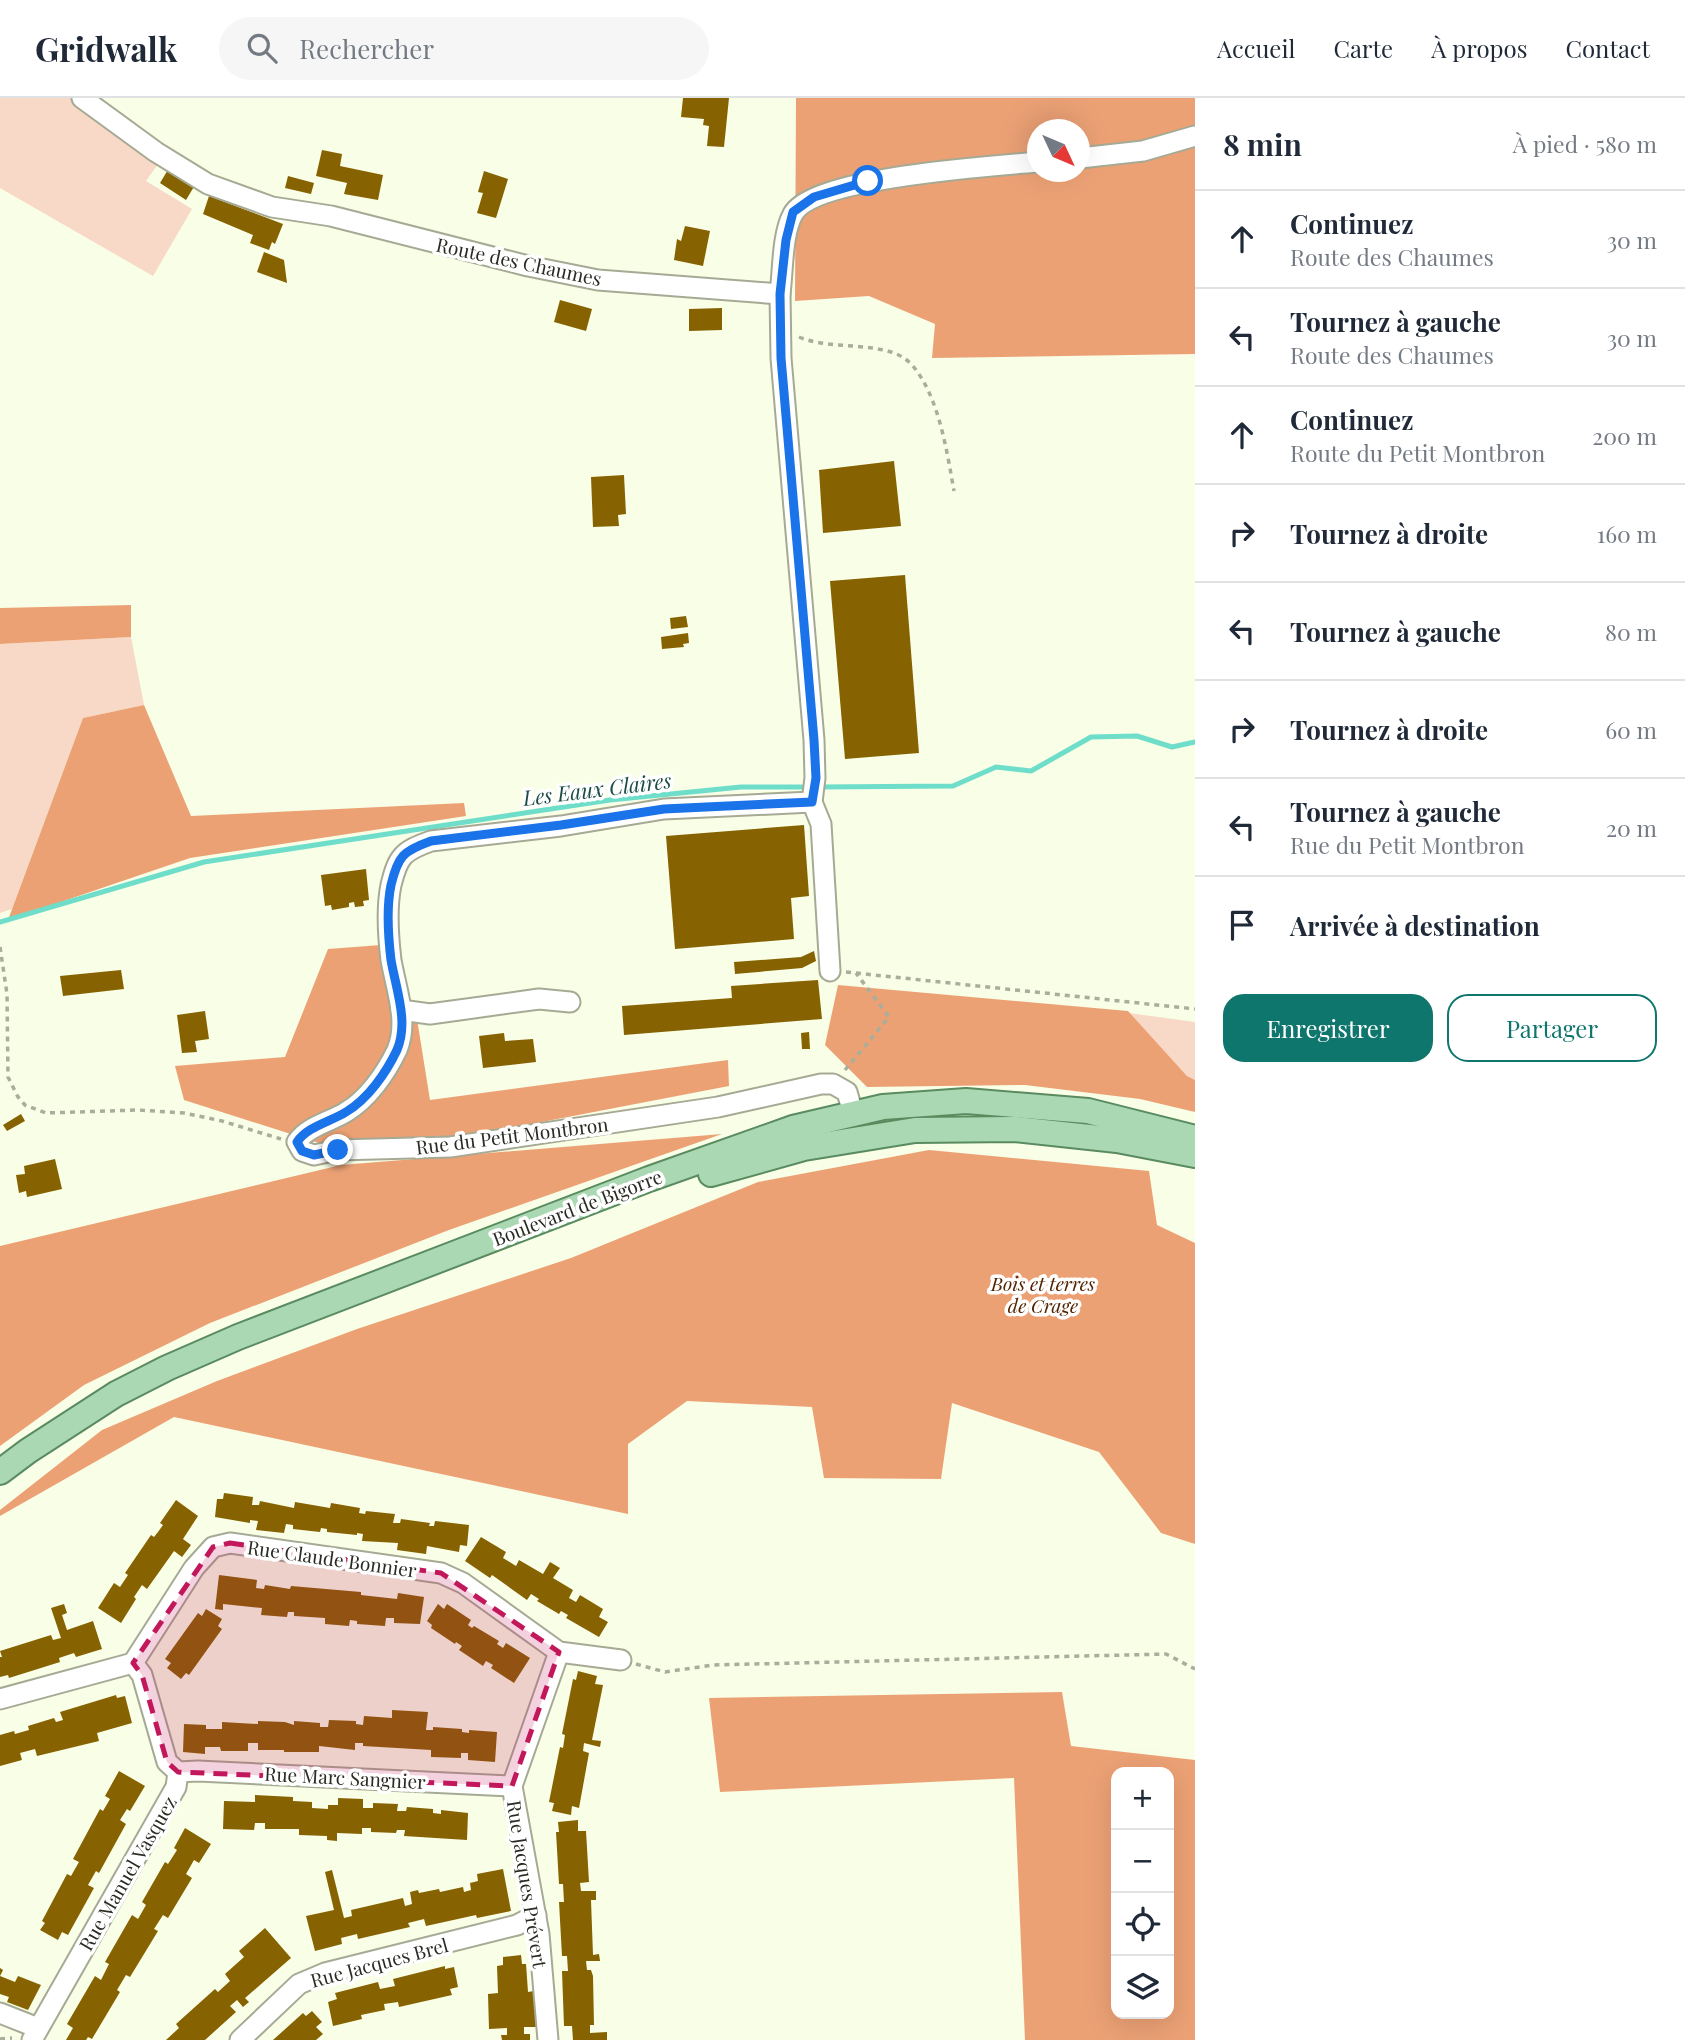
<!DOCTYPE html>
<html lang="fr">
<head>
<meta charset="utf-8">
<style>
  :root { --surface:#fff; --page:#f6f6f7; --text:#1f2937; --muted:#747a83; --line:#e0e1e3; --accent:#0f766e }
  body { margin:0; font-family:"Playfair Display",serif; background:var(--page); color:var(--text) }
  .controls { position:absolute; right:21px; bottom:21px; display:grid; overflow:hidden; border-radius:14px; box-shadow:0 7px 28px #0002 }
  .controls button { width:63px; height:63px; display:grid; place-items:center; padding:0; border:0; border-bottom:2px solid var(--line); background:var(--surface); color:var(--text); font:35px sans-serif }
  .compass { position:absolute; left:1027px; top:21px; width:63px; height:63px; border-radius:50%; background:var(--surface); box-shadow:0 7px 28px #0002; rotate:134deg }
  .stop { position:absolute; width:21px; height:21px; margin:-16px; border:5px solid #1a73e8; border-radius:50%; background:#fff }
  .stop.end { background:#1a73e8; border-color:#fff; box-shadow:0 2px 7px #0008 }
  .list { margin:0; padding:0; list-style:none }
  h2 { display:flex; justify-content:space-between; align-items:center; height:91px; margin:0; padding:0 28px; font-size:30px }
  h2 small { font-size:23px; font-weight:400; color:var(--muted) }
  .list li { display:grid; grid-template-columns:46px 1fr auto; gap:21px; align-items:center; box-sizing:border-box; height:98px; padding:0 28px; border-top:2px solid var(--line) }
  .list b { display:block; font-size:26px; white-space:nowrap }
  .list p { margin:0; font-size:23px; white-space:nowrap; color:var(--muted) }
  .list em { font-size:23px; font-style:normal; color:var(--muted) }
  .actions { display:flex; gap:14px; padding:21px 28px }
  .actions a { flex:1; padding:16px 0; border:2px solid var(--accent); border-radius:21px; text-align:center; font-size:24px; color:var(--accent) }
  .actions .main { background:var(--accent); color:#fff }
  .icon { flex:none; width:38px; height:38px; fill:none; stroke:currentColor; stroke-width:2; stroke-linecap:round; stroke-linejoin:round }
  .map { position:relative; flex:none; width:1195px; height:1942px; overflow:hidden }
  header { display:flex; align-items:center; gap:42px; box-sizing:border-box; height:98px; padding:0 35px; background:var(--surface); border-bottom:2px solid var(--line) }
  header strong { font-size:33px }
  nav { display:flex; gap:38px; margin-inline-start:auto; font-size:24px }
  .search { width:490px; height:63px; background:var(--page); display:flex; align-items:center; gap:18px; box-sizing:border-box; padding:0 24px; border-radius:38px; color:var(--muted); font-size:26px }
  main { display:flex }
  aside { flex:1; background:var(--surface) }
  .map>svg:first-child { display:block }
  .green { fill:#f8d8c6 }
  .forest { fill:#eca175; fill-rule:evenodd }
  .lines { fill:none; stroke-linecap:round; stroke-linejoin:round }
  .stream { stroke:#6edeca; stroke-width:5 }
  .building { fill:#866200 }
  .minor-casing { stroke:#a6aa94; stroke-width:23 }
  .major-casing { stroke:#598b5f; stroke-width:28 }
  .path { stroke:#a9ad9b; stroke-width:3.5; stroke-dasharray:5 5; stroke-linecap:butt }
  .minor { stroke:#fff; stroke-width:19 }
  .major { stroke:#aad8b2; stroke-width:24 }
  .route { stroke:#1a73e8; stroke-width:9 }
  .marked { fill:#c2185b; fill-opacity:0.2; stroke:#c2185b; stroke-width:5; stroke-dasharray:14 9; stroke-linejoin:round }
  .labels { text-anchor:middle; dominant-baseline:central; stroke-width:7; stroke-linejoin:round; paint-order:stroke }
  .street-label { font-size:19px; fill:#2a2b23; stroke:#fff }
  .park-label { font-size:19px; font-style:italic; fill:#522301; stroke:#fff }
  .water-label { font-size:21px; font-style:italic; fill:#1b4c44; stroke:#fff }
</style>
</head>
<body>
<header>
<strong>Gridwalk</strong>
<div class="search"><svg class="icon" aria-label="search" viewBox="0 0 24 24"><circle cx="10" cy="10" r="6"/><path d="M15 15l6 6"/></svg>Rechercher</div>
<nav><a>Accueil</a><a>Carte</a><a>À propos</a><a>Contact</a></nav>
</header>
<main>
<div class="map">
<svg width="1195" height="1942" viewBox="0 0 1195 1942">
  <rect width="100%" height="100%" fill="#f9fee6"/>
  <g class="green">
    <polygon points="0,0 72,0 160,63 146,83 192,111 153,178 0,90"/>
    <polygon points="131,539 144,607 83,620 12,811 0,815 0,546"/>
    <polygon points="1129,915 1195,924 1195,982 1187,978"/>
  </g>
  <g class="forest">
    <path d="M796 0H1195V256L932 260 935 226 869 198 795 203ZM1038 32H1080V74H1038Z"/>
    <polygon points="131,507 131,539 0,546 0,510"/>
    <polygon points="144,607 191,718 464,705 466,718 190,760 8,822 83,620"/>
    <polygon points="381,847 417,921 430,1002 728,962 729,988 459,1040 319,1045 184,1002 175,968 285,959 328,851"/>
    <polygon points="838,887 1128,913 1187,978 1195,982 1195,1014 1140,1001 1025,987 867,989 825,947"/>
    <polygon points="722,1036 449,1132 210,1225 84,1287 0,1348 0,1148 341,1067"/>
    <polygon points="929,1052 1149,1073 1157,1127 1195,1145 1195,1446 1161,1435 1099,1354 952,1305 941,1381 824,1380 812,1309 687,1303 628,1346 628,1416 174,1319 0,1418 0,1412 102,1332 217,1283 357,1231 571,1160 758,1084"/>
    <path d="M1062 1594 1071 1648 1195 1662V1942H1025L1014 1680 720 1694 709 1600ZM1116 1674H1169V1916H1116Z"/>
  </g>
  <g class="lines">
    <g class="stream">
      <polyline points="819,689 953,688 996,669 1031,673 1091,639 1137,638 1172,649 1195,644"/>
      <polyline points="0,824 204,764 610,702 741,689 809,689"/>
    </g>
  </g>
  <g class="building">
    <polygon points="683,0 729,0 724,49 707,48 709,28 703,27 704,21 681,19"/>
    <polygon points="322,52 342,56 340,68 383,77 378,102 344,96 347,85 316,78"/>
    <polygon points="169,70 195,87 186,102 160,85"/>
    <polygon points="484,73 508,81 496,120 477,115 483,95 478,94"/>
    <polygon points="288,78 314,85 311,96 285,90"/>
    <polygon points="209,98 283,126 275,146 272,144 269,152 250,145 253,137 203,116"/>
    <polygon points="685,128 710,133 703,168 674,162 677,141 681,143"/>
    <polygon points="264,154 284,162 287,185 257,174"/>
    <polygon points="560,202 592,211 586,233 554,224"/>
    <polygon points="722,210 722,232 689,233 689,211"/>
    <polygon points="894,363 901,428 823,435 819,372"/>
    <polygon points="624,377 626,416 618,417 619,428 593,429 591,379"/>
    <polygon points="905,477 919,655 845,661 830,483"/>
    <polygon points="686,518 688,529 671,531 670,520"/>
    <polygon points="688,535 689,545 683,546 684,549 662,551 661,539"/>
    <polygon points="804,727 809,798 791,800 794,841 675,851 666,738"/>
    <polygon points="366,771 369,802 363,803 364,808 355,809 354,804 349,805 349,809 332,812 331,807 325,808 321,777"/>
    <polygon points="814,853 816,863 802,870 735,876 734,864 801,859"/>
    <polygon points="121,872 124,891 63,898 60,878"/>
    <polygon points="818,882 822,921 624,937 622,908 732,900 731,888"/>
    <polygon points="205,913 209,941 195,943 197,954 182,955 177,917"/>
    <polygon points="809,934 810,951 802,951 801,935"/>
    <polygon points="504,935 505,943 533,941 536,964 483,970 479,938"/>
    <polygon points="21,1016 25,1023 7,1033 3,1027"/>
    <polygon points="55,1061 62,1091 27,1099 26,1093 19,1095 16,1077 25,1076 24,1068"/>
    <polygon points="224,1395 253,1399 252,1407 259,1407 260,1403 294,1410 295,1404 330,1410 331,1405 360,1410 359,1415 365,1416 366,1413 395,1416 393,1425 400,1425 401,1421 430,1425 429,1428 434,1428 435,1423 469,1427 467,1448 460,1447 459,1454 427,1448 426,1456 397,1452 398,1445 362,1443 363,1436 357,1435 357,1437 327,1434 327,1431 321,1430 320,1434 293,1431 293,1427 286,1426 284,1435 256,1432 258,1423 250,1422 250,1425 215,1419 217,1401 223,1401"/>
    <polygon points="176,1402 198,1418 183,1441 191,1447 182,1459 174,1453 147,1491 142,1487 134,1499 136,1501 121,1525 98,1510 114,1485 120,1489 128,1477 125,1475 151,1437 154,1439 158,1434 163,1427 160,1425"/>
    <polygon points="481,1439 506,1454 503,1460 516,1468 519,1462 543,1476 550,1464 560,1470 553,1480 573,1492 569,1500 576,1504 580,1497 603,1511 599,1519 608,1524 599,1539 566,1520 568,1517 561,1513 559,1516 537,1503 539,1501 531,1496 527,1502 492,1477 490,1480 465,1463"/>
    <polygon points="219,1477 257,1482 256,1490 264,1491 265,1487 290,1491 291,1488 361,1494 361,1497 397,1501 398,1495 424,1499 420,1526 394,1525 394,1520 386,1520 385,1528 357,1526 357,1523 350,1522 349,1528 325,1526 325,1520 294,1518 294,1514 288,1514 287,1519 261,1517 262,1510 223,1506 223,1512 215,1511"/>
    <polygon points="64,1506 67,1515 62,1517 67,1532 93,1523 102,1551 76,1559 74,1555 59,1560 60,1564 9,1580 8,1577 0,1579 0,1559 2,1559 0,1553 51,1537 53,1542 61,1540 51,1510"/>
    <polygon points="438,1506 444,1511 447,1506 471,1522 468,1527 472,1530 474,1528 499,1543 497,1546 503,1550 506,1545 530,1560 514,1585 491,1570 493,1567 486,1563 483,1568 459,1552 462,1548 456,1544 455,1546 431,1530 432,1527 427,1523"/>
    <polygon points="206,1511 222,1521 218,1528 222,1531 189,1577 186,1575 181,1581 167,1570 171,1565 165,1561 198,1515 202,1518"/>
    <polygon points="578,1573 597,1578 595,1586 603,1587 592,1642 601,1643 600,1649 584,1645 583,1653 589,1655 579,1710 572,1708 571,1717 552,1713 554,1705 549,1704 560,1649 563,1650 565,1637 562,1636 573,1581 576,1582"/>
    <polygon points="116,1597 117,1600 125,1598 132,1625 97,1635 99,1643 37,1658 35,1651 20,1655 22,1662 0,1668 0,1637 14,1633 15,1636 29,1632 28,1628 54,1620 56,1624 63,1622 60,1614"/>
    <polygon points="392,1612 428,1614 426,1632 433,1632 433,1629 462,1631 462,1634 469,1635 469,1632 497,1634 495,1664 468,1662 468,1655 461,1655 461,1660 431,1659 431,1652 363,1648 363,1645 355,1645 355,1652 319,1648 319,1654 284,1654 284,1652 258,1652 258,1645 248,1645 248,1653 221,1653 220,1649 205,1649 205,1656 183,1654 184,1626 206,1627 206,1631 222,1631 222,1624 258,1626 258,1623 285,1624 294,1627 294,1623 320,1625 320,1629 328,1629 329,1622 356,1623 356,1626 363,1627 364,1618 392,1620"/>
    <polygon points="119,1673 145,1688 130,1713 127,1711 120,1722 126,1726 99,1775 96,1773 88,1787 94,1790 68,1837 62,1834 58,1842 40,1832 45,1825 42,1823 67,1776 71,1778 79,1764 73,1761 100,1711 103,1713 110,1701 105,1698"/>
    <polygon points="255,1697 293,1699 293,1703 312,1704 312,1710 328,1711 328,1707 338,1707 338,1700 363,1701 363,1710 373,1710 373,1705 398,1706 397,1713 406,1713 407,1709 433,1711 433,1715 441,1716 441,1712 468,1715 467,1742 404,1738 405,1732 397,1732 396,1735 371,1734 371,1730 362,1730 362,1736 337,1735 337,1743 327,1742 327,1738 299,1737 299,1731 265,1731 265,1725 255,1725 254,1732 223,1731 224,1703 255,1704"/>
    <polygon points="578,1722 578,1733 586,1733 589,1784 580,1785 581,1793 596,1793 596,1802 591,1802 593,1857 599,1856 600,1863 586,1863 587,1872 591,1872 593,1878 594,1927 590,1927 590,1935 607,1934 607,1942 573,1942 572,1928 564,1928 562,1873 568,1873 567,1858 562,1858 559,1804 564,1804 563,1786 559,1786 556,1734 559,1734 558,1724"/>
    <polygon points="185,1730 211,1746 199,1765 194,1762 186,1776 192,1780 168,1820 163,1817 154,1831 158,1833 130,1879 126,1877 117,1892 120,1894 92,1941 88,1939 86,1942 66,1942 73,1930 67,1926 95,1878 101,1882 109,1866 105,1864 132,1817 138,1821 146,1807 142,1804 165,1764 168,1766 177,1752 174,1750"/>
    <polygon points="503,1771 511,1813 477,1820 476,1817 426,1828 424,1821 408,1825 410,1829 358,1841 357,1836 341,1840 342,1846 315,1853 306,1818 334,1812 325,1774 332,1772 344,1820 352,1818 351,1812 403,1800 405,1808 412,1806 410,1794 418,1792 419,1795 439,1791 440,1794 463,1789 464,1794 471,1792 470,1785 478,1783 477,1776"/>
    <polygon points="265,1830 291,1860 245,1900 249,1904 243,1909 237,1902 230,1908 236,1914 205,1942 166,1942 179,1930 176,1926 215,1891 218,1894 230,1883 225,1876 244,1859 239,1853"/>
    <polygon points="521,1857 522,1866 526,1866 528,1894 534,1893 536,1929 524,1929 524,1936 530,1936 530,1942 502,1942 501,1937 507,1937 507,1930 489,1931 488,1896 498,1895 497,1868 503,1867 503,1859"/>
    <polygon points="445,1868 445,1871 454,1869 458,1889 450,1891 452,1897 399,1909 398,1904 384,1906 385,1912 361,1917 362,1921 333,1928 328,1904 337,1901 335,1895 378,1884 380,1891 395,1888 393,1881"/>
    <polygon points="0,1870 3,1872 0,1878 15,1884 18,1878 41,1887 28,1912 7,1904 9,1899 0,1896"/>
    <polygon points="312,1913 322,1924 316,1929 323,1936 316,1942 273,1942 303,1915 306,1918"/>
  </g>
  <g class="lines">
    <defs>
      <g id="minor">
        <path d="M82 0 156 54 208 86 272 109 331 118 528 168 598 182 780 196C783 173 782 136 793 116 813 79 994 68 1038 64"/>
        <polyline points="1080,60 1143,53 1195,38"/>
        <polyline points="780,196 781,260 814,642 815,680 812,704"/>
        <path d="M812 704 664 711 561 728 431 743C403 753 398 758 391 787 386 811 388 837 391 862 396 891 409 924 397 952 386 975 368 1001 346 1014 330 1024 308 1028 297 1044L302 1053 314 1057 338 1052 450 1049 718 1009 821 986H833L847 994 853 1015"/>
        <polyline points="812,704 821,726 830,873"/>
        <polyline points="401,912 430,916 539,901 570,904"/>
        <polyline points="0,1601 133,1565 194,1470 213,1449 230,1445 441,1475 463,1485 559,1554 621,1562"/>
        <polyline points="178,1674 198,1673 512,1688"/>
        <polyline points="0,1915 38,1930"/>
        <polyline points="32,1942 176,1689 178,1674 167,1664 142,1577 133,1565"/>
        <polyline points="240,1942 299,1886 325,1875 517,1827 536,1817"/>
        <polyline points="548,1942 539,1836 512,1688 559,1554"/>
      </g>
      <g id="major">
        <polyline points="711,1076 804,1050 915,1032 1015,1031 1117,1042 1195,1057"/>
        <polyline points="0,1374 28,1353 116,1296 167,1270 238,1239 649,1081 793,1030 883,1009 966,1003 1088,1013 1195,1040"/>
      </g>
    </defs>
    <use href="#minor" class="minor-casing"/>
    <use href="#major" class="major-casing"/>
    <g class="path">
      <path d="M799 239C823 249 852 246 878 251 891 253 903 257 912 267 939 298 947 354 954 393"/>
      <polyline points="0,849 7,896 8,979 18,999 25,1007 46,1015 138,1012 184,1015 222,1023 281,1041"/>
      <polyline points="846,874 1195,911"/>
      <polyline points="845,972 889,919 856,875"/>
      <polyline points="636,1566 665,1574 713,1567 1166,1556 1195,1571"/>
      <polyline points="0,1941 12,1940"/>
    </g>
    <use href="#minor" class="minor"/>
    <use href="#major" class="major"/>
  </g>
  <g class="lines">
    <path class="route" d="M338 1052 314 1057 302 1053 297 1044C308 1028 330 1024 346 1014 368 1001 386 975 397 952 409 924 396 891 391 862 388 837 386 811 391 787 398 758 403 753 431 743L561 727 664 711 812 704 816 680 814 642 781 260 780 196 786 142 793 114 814 99 868 83"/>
  </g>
  <path class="marked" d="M230 1445 441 1475 559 1554 512 1688 178 1674 167 1664 142 1577 133 1565 213 1449Z"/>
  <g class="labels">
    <g class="street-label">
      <text transform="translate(519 163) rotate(12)">Route des Chaumes</text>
      <text transform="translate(512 1037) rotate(-7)">Rue du Petit Montbron</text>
      <text transform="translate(577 1109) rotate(-21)">Boulevard de Bigorre</text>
      <text transform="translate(332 1460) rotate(8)">Rue Claude Bonnier</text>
      <text transform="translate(345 1679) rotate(3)">Rue Marc Sangnier</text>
      <text transform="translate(127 1775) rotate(-60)">Rue Manuel Vasquez</text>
      <text transform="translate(528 1786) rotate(81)">Rue Jacques Prévert</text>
      <text transform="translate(379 1864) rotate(-15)">Rue Jacques Brel</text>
    </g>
    <g class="park-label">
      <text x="1043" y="1185">Bois et terres<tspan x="1043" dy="22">de Crage</tspan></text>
    </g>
    <g class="water-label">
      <text transform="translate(597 690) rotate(-7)">Les Eaux Claires</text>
    </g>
  </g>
</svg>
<div class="controls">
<button>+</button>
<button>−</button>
<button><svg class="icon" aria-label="locate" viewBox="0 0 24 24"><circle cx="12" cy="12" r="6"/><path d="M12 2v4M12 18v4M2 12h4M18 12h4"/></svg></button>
<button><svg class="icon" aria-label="layers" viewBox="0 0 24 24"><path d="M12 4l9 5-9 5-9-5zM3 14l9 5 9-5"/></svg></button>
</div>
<svg class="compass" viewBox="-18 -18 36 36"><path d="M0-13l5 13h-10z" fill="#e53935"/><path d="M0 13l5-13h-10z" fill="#747a83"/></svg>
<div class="stop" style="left:868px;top:83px"></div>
<div class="stop end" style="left:338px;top:1052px"></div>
</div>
<aside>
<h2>8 min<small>À pied · 580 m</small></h2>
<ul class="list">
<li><svg class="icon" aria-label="ahead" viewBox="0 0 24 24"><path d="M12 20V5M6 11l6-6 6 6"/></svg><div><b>Continuez</b><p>Route des Chaumes</p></div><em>30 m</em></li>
<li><svg class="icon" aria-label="left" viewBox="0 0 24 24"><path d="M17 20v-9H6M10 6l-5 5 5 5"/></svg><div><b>Tournez à gauche</b><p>Route des Chaumes</p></div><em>30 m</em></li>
<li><svg class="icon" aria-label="ahead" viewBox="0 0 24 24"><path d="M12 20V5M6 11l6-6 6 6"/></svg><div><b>Continuez</b><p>Route du Petit Montbron</p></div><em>200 m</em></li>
<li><svg class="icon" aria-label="right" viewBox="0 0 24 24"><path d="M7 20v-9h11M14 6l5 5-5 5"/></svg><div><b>Tournez à droite</b></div><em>160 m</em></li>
<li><svg class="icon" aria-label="left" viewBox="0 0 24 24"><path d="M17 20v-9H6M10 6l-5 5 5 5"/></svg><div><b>Tournez à gauche</b></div><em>80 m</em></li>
<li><svg class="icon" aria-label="right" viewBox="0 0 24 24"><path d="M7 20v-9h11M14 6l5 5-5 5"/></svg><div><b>Tournez à droite</b></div><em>60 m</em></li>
<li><svg class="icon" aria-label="left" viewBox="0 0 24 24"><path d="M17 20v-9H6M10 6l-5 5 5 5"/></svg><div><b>Tournez à gauche</b><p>Rue du Petit Montbron</p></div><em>20 m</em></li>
<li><svg class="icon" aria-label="arrive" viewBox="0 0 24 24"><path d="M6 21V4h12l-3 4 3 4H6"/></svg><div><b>Arrivée à destination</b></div></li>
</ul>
<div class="actions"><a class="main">Enregistrer</a><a>Partager</a></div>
</aside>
</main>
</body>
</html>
